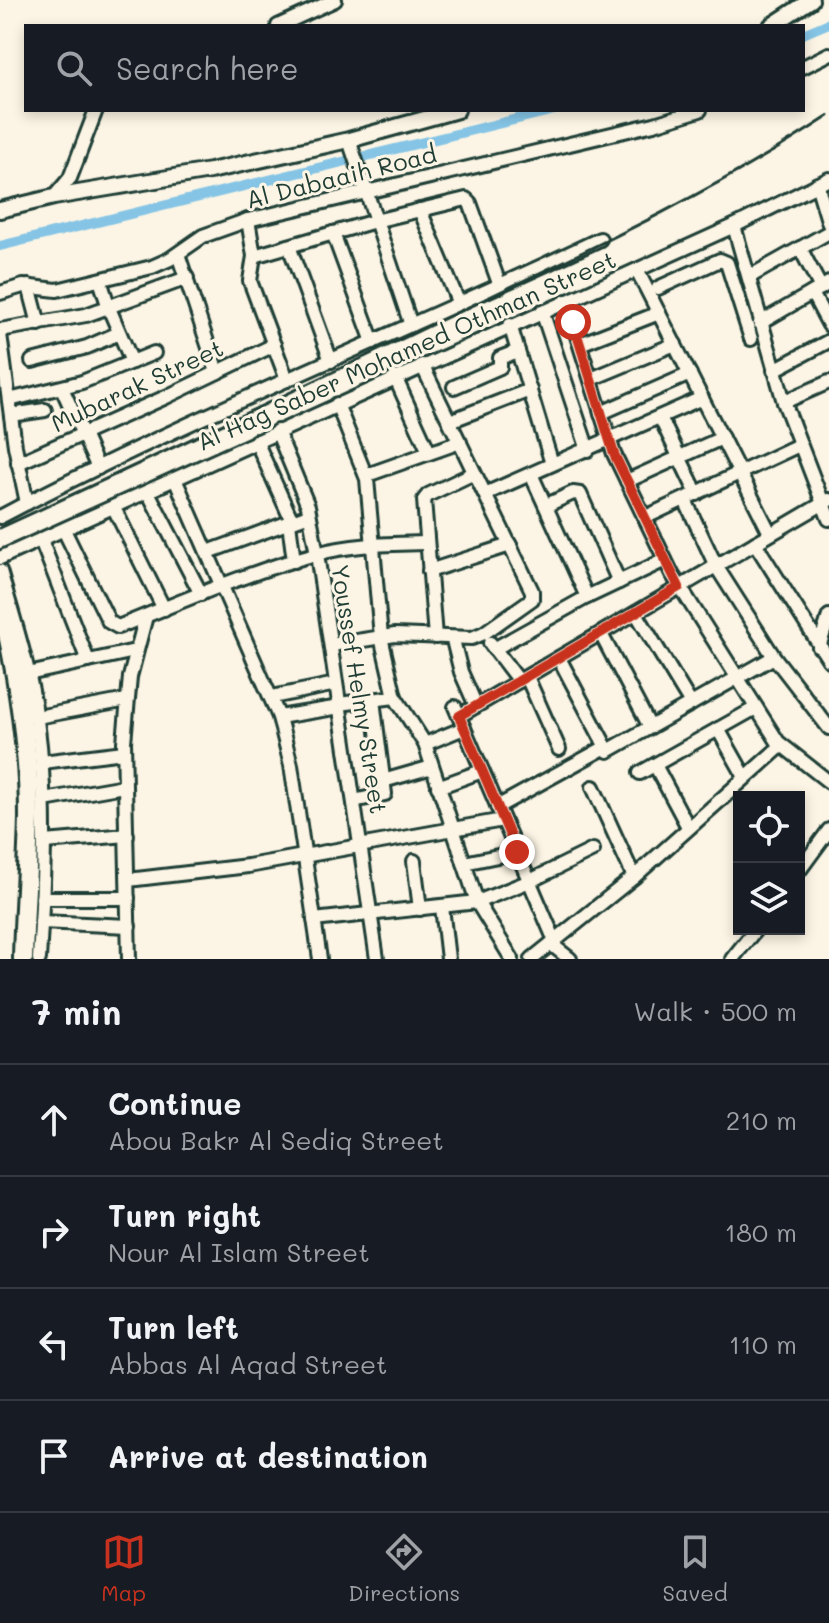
<!DOCTYPE html>
<html lang="en">
<head>
<meta charset="utf-8">
<style>
  :root { --surface:#171b24; --page:#20242c; --text:#f1f3f6; --muted:#9ea1a6; --line:#363941; --accent:#c8321e }
  body { margin:0; font-family:Mali,sans-serif; background:var(--page); color:var(--text) }
  .controls { position:absolute; right:24px; bottom:24px; display:grid; overflow:hidden; border-radius:0px; box-shadow:0 4px 12px #0003 }
  .controls button { width:72px; height:72px; display:grid; place-items:center; padding:0; border:0; border-bottom:2px solid var(--line); background:var(--surface); color:var(--text); font:40px sans-serif }
  .stop { position:absolute; width:24px; height:24px; margin:-18px; border:6px solid #c8321e; border-radius:50%; background:#fff }
  .stop.end { background:#c8321e; border-color:#fff; box-shadow:0 2px 8px #0008 }
  .list { margin:0; padding:0; list-style:none }
  h2 { display:flex; justify-content:space-between; align-items:center; height:104px; margin:0; padding:0 32px; font-size:34px }
  h2 small { font-size:26px; font-weight:400; color:var(--muted) }
  .list li { display:grid; grid-template-columns:52px 1fr auto; gap:24px; align-items:center; box-sizing:border-box; height:112px; padding:0 32px; border-top:2px solid var(--line) }
  .list b { display:block; font-size:30px; white-space:nowrap }
  .list p { margin:0; font-size:26px; white-space:nowrap; color:var(--muted) }
  .list em { font-size:26px; font-style:normal; color:var(--muted) }
  .icon { flex:none; width:44px; height:44px; fill:none; stroke:currentColor; stroke-width:2; stroke-linecap:round; stroke-linejoin:round }
  .map { position:relative; flex:none; width:829px; height:959px; overflow:hidden }
  .search { position:absolute; background:var(--surface); box-shadow:0 4px 12px #0003; left:24px; right:24px; top:24px; height:88px; display:flex; align-items:center; gap:20px; box-sizing:border-box; padding:0 28px; border-radius:0px; color:var(--muted); font-size:30px }
  .sheet { height:552px; background:var(--surface) }
  nav { display:flex; justify-content:space-around; align-items:center; box-sizing:border-box; height:112px; border-top:2px solid var(--line); background:var(--surface); font-size:22px; color:var(--muted) }
  nav a { display:grid; justify-items:center; gap:4px }
  nav .on { color:var(--accent) }
  .map>svg:first-child { display:block }
  .lines { fill:none; stroke-linecap:round; stroke-linejoin:round }
  .canal { stroke:#85c4e5; stroke-width:10 }
  .minor-casing { stroke:#1f3d34; stroke-width:18 }
  .major-casing { stroke:#1f3d34; stroke-width:20 }
  .highway-casing { stroke:#1f3d34; stroke-width:24 }
  .minor { stroke:#fcf5e5; stroke-width:12 }
  .major { stroke:#fcf5e5; stroke-width:14 }
  .highway { stroke:#fcf5e5; stroke-width:18 }
  .rail { stroke:#1f3d34; stroke-width:3 }
  .route { stroke:#c8321e; stroke-width:10 }
  .labels { text-anchor:middle; dominant-baseline:central; stroke-width:6; stroke-linejoin:round; paint-order:stroke }
  .street-label { font-size:24px; fill:#1f3d34; stroke:#fcf5e5 }
</style>
</head>
<body>
<div class="map">
<svg width="829" height="959" viewBox="0 0 829 959">
  <rect width="100%" height="100%" fill="#fcf5e5"/>
  <filter id="ink" filterUnits="userSpaceOnUse"><feTurbulence type="fractalNoise" baseFrequency=".0125" numOctaves="2"/><feDisplacementMap in="SourceGraphic" scale="16" xChannelSelector="R" yChannelSelector="G"/><feConvolveMatrix kernelMatrix="1 2 1 2 8 2 1 2 1" color-interpolation-filters="sRGB"/></filter>
  <g filter="url(#ink)">
    <g class="lines">
      <g class="canal">
        <polyline points="803,34 829,23"/>
        <polyline points="0,246 554,110"/>
      </g>
      <defs>
        <g id="minor">
          <polyline points="278,26 335,0"/>
          <polyline points="803,67 829,54"/>
          <polyline points="349,140 411,325"/>
          <polyline points="817,184 829,224"/>
          <polyline points="54,197 70,178 96,110"/>
          <polyline points="420,210 459,304"/>
          <polyline points="248,220 254,256 250,281 287,380"/>
          <polyline points="734,226 784,402 829,519"/>
          <polyline points="333,233 373,342"/>
          <polyline points="289,246 331,361"/>
          <polyline points="800,248 821,288"/>
          <polyline points="178,254 217,372"/>
          <polyline points="254,256 375,221 466,199 470,203 500,286"/>
          <polyline points="637,270 770,533"/>
          <polyline points="749,277 829,232"/>
          <polyline points="100,280 109,308 132,362"/>
          <polyline points="29,286 39,324"/>
          <polyline points="658,288 720,260 727,263 751,339"/>
          <polyline points="0,293 23,286 57,290 152,267 170,259 203,236 248,220 654,124 700,110"/>
          <polyline points="812,293 829,325"/>
          <polyline points="566,301 614,454 672,574 778,742 829,782"/>
          <polyline points="542,311 588,450"/>
          <polyline points="760,323 829,283"/>
          <polyline points="510,325 552,464"/>
          <polyline points="0,330 86,315 187,278"/>
          <polyline points="0,334 15,446 27,503"/>
          <polyline points="580,344 659,313"/>
          <polyline points="32,361 87,347 119,333"/>
          <polyline points="774,370 829,341"/>
          <polyline points="395,377 429,452"/>
          <polyline points="591,379 675,344"/>
          <polyline points="454,387 500,367 500,358 518,351"/>
          <polyline points="62,388 98,468"/>
          <polyline points="9,400 82,382 154,353"/>
          <polyline points="784,402 829,382"/>
          <polyline points="337,404 367,479 381,637 395,697 425,744 477,902 512,959"/>
          <polyline points="601,413 690,374"/>
          <polyline points="11,415 45,410"/>
          <polyline points="660,417 697,494"/>
          <polyline points="450,421 530,390"/>
          <polyline points="277,431 308,506 317,554 377,959"/>
          <polyline points="256,441 292,521"/>
          <polyline points="18,463 166,397 274,345"/>
          <polyline points="531,474 587,597"/>
          <polyline points="367,475 460,442"/>
          <polyline points="175,479 279,717 291,765 320,959"/>
          <polyline points="627,481 722,438"/>
          <polyline points="148,492 201,594"/>
          <polyline points="485,494 702,398"/>
          <polyline points="685,500 716,566 774,657 829,728"/>
          <polyline points="547,505 573,493 580,494 619,582"/>
          <polyline points="114,508 164,609"/>
          <path d="M0 517C195 414 401 333 600 239"/>
          <polyline points="646,517 799,445"/>
          <polyline points="289,523 294,561"/>
          <path d="M64 530 109 622 118 627C183 601 248 572 316 554 352 544 390 544 427 543"/>
          <polyline points="41,540 88,661"/>
          <polyline points="755,543 829,660"/>
          <polyline points="208,552 309,515"/>
          <polyline points="0,558 734,226 829,179"/>
          <path d="M0 571C14 620 30 669 37 720 48 800 44 879 39 959"/>
          <polyline points="429,571 510,545"/>
          <polyline points="636,613 691,704"/>
          <polyline points="601,634 650,727"/>
          <polyline points="435,637 424,500 428,495 474,473"/>
          <polyline points="453,640 461,672 476,706"/>
          <polyline points="490,643 519,681"/>
          <polyline points="331,645 395,635 472,638 484,633 532,599 532,591 422,365"/>
          <polyline points="819,647 829,616"/>
          <polyline points="494,649 587,597 665,560"/>
          <polyline points="559,658 608,751 774,657"/>
          <polyline points="28,674 135,651"/>
          <polyline points="527,677 559,749"/>
          <polyline points="272,697 336,684"/>
          <polyline points="339,704 395,697"/>
          <polyline points="455,707 555,941"/>
          <polyline points="459,716 829,500"/>
          <polyline points="37,717 127,700"/>
          <polyline points="279,717 340,707"/>
          <polyline points="718,729 745,777"/>
          <polyline points="425,744 464,728"/>
          <polyline points="42,762 124,752"/>
          <polyline points="655,765 688,827"/>
          <polyline points="640,773 754,709"/>
          <polyline points="383,781 432,767"/>
          <polyline points="438,787 482,771"/>
          <polyline points="593,787 634,877"/>
          <polyline points="44,800 124,786"/>
          <polyline points="354,801 385,794 373,700"/>
          <polyline points="497,807 604,748"/>
          <polyline points="45,842 127,835"/>
          <polyline points="414,861 420,909"/>
          <polyline points="464,863 517,852"/>
          <polyline points="799,871 829,830"/>
          <polyline points="128,880 248,866 503,820"/>
          <polyline points="42,898 128,898"/>
          <polyline points="442,907 448,959"/>
          <polyline points="314,920 477,902 530,881 593,850"/>
          <polyline points="41,922 129,926"/>
          <polyline points="551,944 570,959"/>
          <polyline points="129,959 124,742 130,677 146,616"/>
          <polyline points="532,959 634,877 781,746"/>
          <polyline points="732,959 756,929"/>
        </g>
        <g id="major">
          <polyline points="771,26 811,0"/>
          <polyline points="0,210 54,197 210,171 349,140 457,110"/>
        </g>
        <path id="highway" d="M0 598C17 670 29 743 29 817 28 865 24 912 23 959"/>
      </defs>
      <use href="#minor" class="minor-casing"/>
      <use href="#major" class="major-casing"/>
      <use href="#highway" class="highway-casing"/>
      <use href="#minor" class="minor"/>
      <use href="#major" class="major"/>
      <use href="#highway" class="highway"/>
      <path class="rail" d="M0 528C154 457 307 385 460 311 586 251 712 193 829 116"/>
    </g>
  </g>
  <g class="lines" filter="url(#ink)">
    <polyline class="route" points="517,852 459,716 679,587 614,454 573,322"/>
  </g>
  <g class="labels">
    <g class="street-label">
      <text transform="translate(341 176) rotate(-14)">Al Dabaaih Road</text>
      <text transform="translate(406 350) rotate(-24)">Al Hag Saber Mohamed Othman Street</text>
      <text transform="translate(137 385) rotate(-25)">Mubarak Street</text>
      <text transform="translate(360 689) rotate(81)">Youssef Helmy Street</text>
    </g>
  </g>
</svg>
<div class="controls">
<button><svg class="icon" aria-label="locate" viewBox="0 0 24 24"><circle cx="12" cy="12" r="6"/><path d="M12 2v4M12 18v4M2 12h4M18 12h4"/></svg></button>
<button><svg class="icon" aria-label="layers" viewBox="0 0 24 24"><path d="M12 4l9 5-9 5-9-5zM3 14l9 5 9-5"/></svg></button>
</div>
<div class="stop" style="left:573px;top:322px"></div>
<div class="stop end" style="left:517px;top:852px"></div>
<div class="search"><svg class="icon" aria-label="search" viewBox="0 0 24 24"><circle cx="10" cy="10" r="6"/><path d="M15 15l6 6"/></svg>Search here</div>
</div>
<section class="sheet">
<h2>7 min<small>Walk · 500 m</small></h2>
<ul class="list">
<li><svg class="icon" aria-label="ahead" viewBox="0 0 24 24"><path d="M12 20V5M6 11l6-6 6 6"/></svg><div><b>Continue</b><p>Abou Bakr Al Sediq Street</p></div><em>210 m</em></li>
<li><svg class="icon" aria-label="right" viewBox="0 0 24 24"><path d="M7 20v-9h11M14 6l5 5-5 5"/></svg><div><b>Turn right</b><p>Nour Al Islam Street</p></div><em>180 m</em></li>
<li><svg class="icon" aria-label="left" viewBox="0 0 24 24"><path d="M17 20v-9H6M10 6l-5 5 5 5"/></svg><div><b>Turn left</b><p>Abbas Al Aqad Street</p></div><em>110 m</em></li>
<li><svg class="icon" aria-label="arrive" viewBox="0 0 24 24"><path d="M6 21V4h12l-3 4 3 4H6"/></svg><div><b>Arrive at destination</b></div></li>
</ul>
</section>
<nav>
<a class="on"><svg class="icon" aria-label="map" viewBox="0 0 24 24"><path d="M3 6l6-2 6 2 6-2v14l-6 2-6-2-6 2zM9 4v14M15 6v14"/></svg>Map</a>
<a><svg class="icon" aria-label="directions" viewBox="0 0 24 24"><path d="M12 3l9 9-9 9-9-9zM9 14v-3h6M13 9l2 2-2 2"/></svg>Directions</a>
<a><svg class="icon" aria-label="saved" viewBox="0 0 24 24"><path d="M7 4h10v16l-5-4-5 4z"/></svg>Saved</a>
</nav>
</body>
</html>
